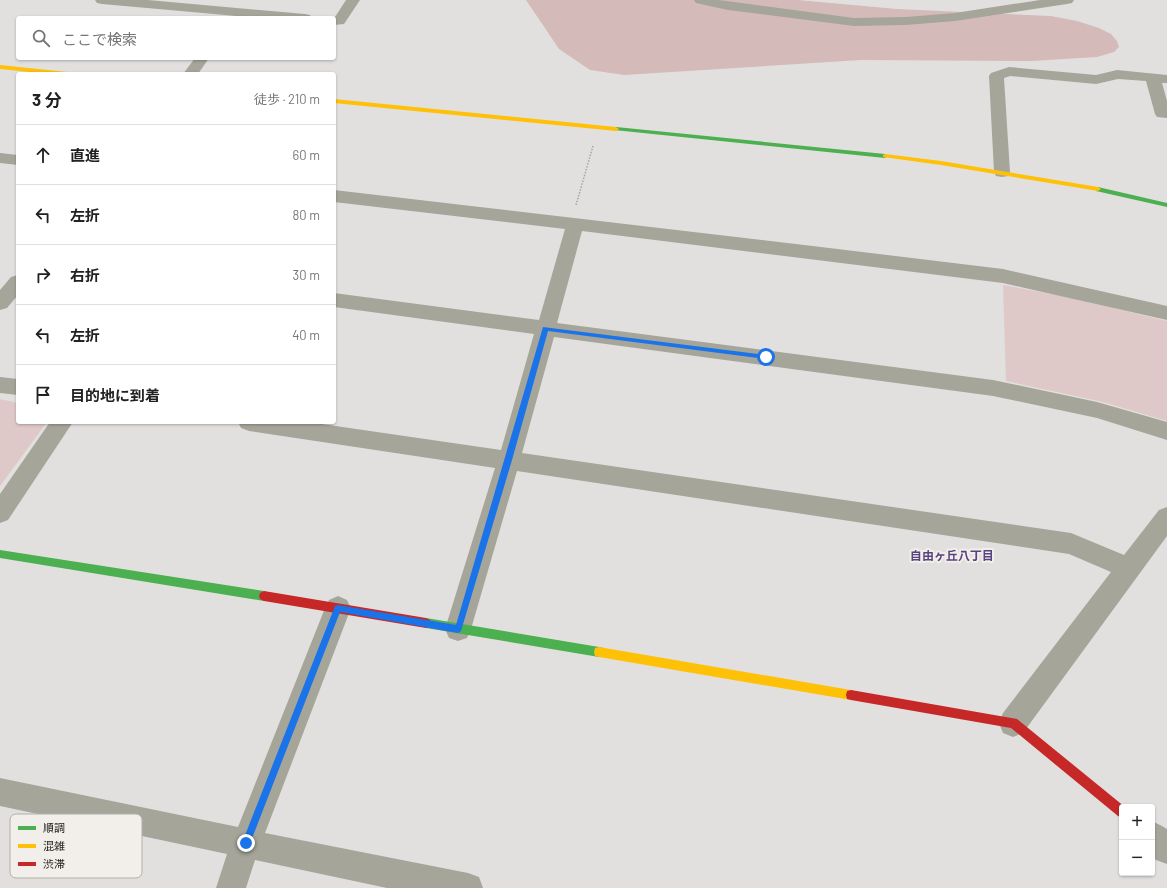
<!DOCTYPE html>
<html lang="ja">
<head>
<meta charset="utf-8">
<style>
  :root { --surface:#fff; --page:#f6f6f6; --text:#222; --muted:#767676; --line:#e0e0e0 }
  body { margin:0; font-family:Barlow,"Noto Sans JP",sans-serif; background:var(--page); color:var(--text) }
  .controls { position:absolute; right:12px; bottom:12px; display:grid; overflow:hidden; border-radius:4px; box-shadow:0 1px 3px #0004 }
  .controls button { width:36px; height:36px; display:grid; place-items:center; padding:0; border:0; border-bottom:1px solid var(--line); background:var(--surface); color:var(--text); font:20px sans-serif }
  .stop { position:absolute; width:12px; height:12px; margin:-9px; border:3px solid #1a73e8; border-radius:50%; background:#fff }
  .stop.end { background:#1a73e8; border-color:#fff; box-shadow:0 1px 4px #0008 }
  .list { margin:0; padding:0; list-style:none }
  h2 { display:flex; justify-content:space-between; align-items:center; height:52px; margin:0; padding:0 16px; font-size:17px }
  h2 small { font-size:13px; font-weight:400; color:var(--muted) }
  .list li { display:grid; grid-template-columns:26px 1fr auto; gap:12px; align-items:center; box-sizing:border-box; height:60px; padding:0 16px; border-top:1px solid var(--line) }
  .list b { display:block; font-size:15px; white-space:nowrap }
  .list em { font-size:13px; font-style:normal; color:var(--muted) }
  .icon { flex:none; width:22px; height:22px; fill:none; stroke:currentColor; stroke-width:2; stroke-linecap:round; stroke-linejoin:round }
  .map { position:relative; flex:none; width:1167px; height:888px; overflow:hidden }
  .search { position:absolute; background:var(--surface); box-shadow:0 1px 3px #0004; left:16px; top:16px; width:320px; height:44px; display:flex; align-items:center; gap:10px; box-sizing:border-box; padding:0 14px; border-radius:4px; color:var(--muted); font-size:15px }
  .panel { position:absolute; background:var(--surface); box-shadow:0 1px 3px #0004; left:16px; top:72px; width:320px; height:352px; border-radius:4px }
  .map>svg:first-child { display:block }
  .green { fill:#dec9c8 }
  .forest { fill:#d4bbba }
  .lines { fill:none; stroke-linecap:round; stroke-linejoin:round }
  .path { stroke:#a5a49d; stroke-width:1.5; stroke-dasharray:1.5 1.5; stroke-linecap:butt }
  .street { fill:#a6a59a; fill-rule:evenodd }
  .fast { fill:#4caf50; fill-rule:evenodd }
  .slow { fill:#ffc107; fill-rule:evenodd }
  .jam { fill:#c62828; fill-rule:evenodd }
  .route { fill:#1a73e8 }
  .labels { text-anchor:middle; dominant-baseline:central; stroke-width:4; stroke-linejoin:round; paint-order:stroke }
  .neighbourhood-label { font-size:12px; font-weight:bold; fill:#584482; stroke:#f2eee9 }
  .key { fill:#f2eee9; stroke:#b2afab; stroke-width:1 }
  .key-label { font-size:11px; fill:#1e1c1b }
</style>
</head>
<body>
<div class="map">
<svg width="1167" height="888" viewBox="0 0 1167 888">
  <rect width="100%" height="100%" fill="#e2e0de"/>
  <g class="green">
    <polygon points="1003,285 1068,297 1167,321 1167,421 1103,402 1006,381"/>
    <polygon points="0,399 18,403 18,422 47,422 0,486"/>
  </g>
  <polygon class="forest" points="526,0 798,0 897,9 1051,16 1077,21 1099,28 1111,34 1117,41 1119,47 1114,52 1097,57 1032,61 861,60 624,75 590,70 559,49"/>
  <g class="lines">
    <polyline class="path" points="576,205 593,146"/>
    <g class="street">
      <polygon points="95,0 148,0 305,14 310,15 312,18 259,18 102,4 97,3"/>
      <polygon points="346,0 360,0 344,24 334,25 334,18 329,18 335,17"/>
      <polygon points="694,0 719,0 854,18 906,17 955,13 1040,0 1074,0 1072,3 1067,4 955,21 906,25 854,26 728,10 696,3"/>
      <polygon points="195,58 209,58 198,74 183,74"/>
      <polygon points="1009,67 1096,75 1117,70 1167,75 1167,83 1162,83 1167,101 1167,118 1157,117 1155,114 1146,81 1118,79 1096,84 1010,76 1004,78 1010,172 1008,176 1002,177 996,176 994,172 989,76 991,73"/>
      <polygon points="0,153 18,155 18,165 0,163"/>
      <polygon points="334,190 821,247 1003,269 1167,306 1167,320 1003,283 582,231 557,323 993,380 1097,402 1167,422 1167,440 1097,418 993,396 554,337 522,453 1071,533 1124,555 1159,510 1167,507 1167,536 1023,733 1013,737 1003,733 999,723 1003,713 1111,572 1069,554 517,471 471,629 467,638 458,641 449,638 445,629 495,468 249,431 241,428 238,422 308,422 501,450 534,334 334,307 334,293 539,320 565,229 334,202"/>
      <polygon points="18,275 18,295 7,308 0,310 0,290 11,277"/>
      <polygon points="0,377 18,379 18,395 0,393"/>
      <polygon points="50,422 73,422 8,520 0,523 0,494"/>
      <polygon points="338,596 347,600 351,608 265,833 468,873 479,877 483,888 387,888 255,860 246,888 216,888 227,854 0,806 0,778 238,827 325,608 329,600"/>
      <polygon points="1152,821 1162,826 1167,829 1167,864 1156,860 1152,856"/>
    </g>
    <g class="fast">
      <polygon points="616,127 885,154 888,156 885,158 614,130 613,129"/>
      <polygon points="1096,187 1098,187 1167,203 1167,207 1096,191"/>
      <polygon points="0,550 264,591 268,593 269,596 268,599 264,601 0,558"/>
      <polygon points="426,618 599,647 603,648 604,652 603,656 599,657 426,628 422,626 421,623 422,620"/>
    </g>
    <g class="slow">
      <polygon points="0,65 67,72 70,74 50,74 0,69"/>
      <polygon points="334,99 616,127 619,129 616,131 334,103"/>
      <polygon points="885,154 941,161 1098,187 1101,189 1098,191 941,165 883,157 883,155"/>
      <polygon points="599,647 851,690 855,691 856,695 855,699 851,700 599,657 595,656 594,652 595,648"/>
    </g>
    <g class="jam">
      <polygon points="264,591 426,618 430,620 431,623 430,626 426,628 264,601 260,599 259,596 260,593"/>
      <polygon points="851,690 1017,719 1125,807 1122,807 1122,818 1118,816 1011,728 851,700 847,699 846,695 847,691"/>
    </g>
  </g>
  <polygon class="route" points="543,327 766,355 769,357 766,359 548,331 512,460 461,631 458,633 340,612 249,846 246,848 243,846 242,843 335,606 338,605 456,625"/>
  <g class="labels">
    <g class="neighbourhood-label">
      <text x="952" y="555">自由ヶ丘八丁目</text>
    </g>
  </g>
  <rect x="10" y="814" width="132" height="64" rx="6" class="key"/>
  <rect x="18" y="826" width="18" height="4" fill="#4caf50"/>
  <rect x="18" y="844" width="18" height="4" fill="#ffc107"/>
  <rect x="18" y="862" width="18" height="4" fill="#c62828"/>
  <g class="key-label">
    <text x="43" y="832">順調</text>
    <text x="43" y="850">混雑</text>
    <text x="43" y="868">渋滞</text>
  </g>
</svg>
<div class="controls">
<button>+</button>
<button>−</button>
</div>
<div class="stop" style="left:766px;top:357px"></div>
<div class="stop end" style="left:246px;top:843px"></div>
<div class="search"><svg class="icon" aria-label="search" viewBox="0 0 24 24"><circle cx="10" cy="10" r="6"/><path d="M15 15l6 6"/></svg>ここで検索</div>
<section class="panel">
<h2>3 分<small>徒歩 · 210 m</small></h2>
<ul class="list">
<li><svg class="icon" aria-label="ahead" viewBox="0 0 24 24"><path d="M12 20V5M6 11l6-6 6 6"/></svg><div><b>直進</b></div><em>60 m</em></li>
<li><svg class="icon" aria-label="left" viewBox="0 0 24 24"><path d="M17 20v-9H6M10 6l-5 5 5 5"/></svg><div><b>左折</b></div><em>80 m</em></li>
<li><svg class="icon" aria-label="right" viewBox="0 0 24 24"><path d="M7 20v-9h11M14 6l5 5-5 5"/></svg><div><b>右折</b></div><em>30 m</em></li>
<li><svg class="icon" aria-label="left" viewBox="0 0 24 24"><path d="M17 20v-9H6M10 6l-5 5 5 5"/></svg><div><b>左折</b></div><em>40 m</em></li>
<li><svg class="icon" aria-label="arrive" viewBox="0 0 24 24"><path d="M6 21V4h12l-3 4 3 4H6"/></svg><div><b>目的地に到着</b></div></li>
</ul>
</section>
</div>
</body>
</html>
